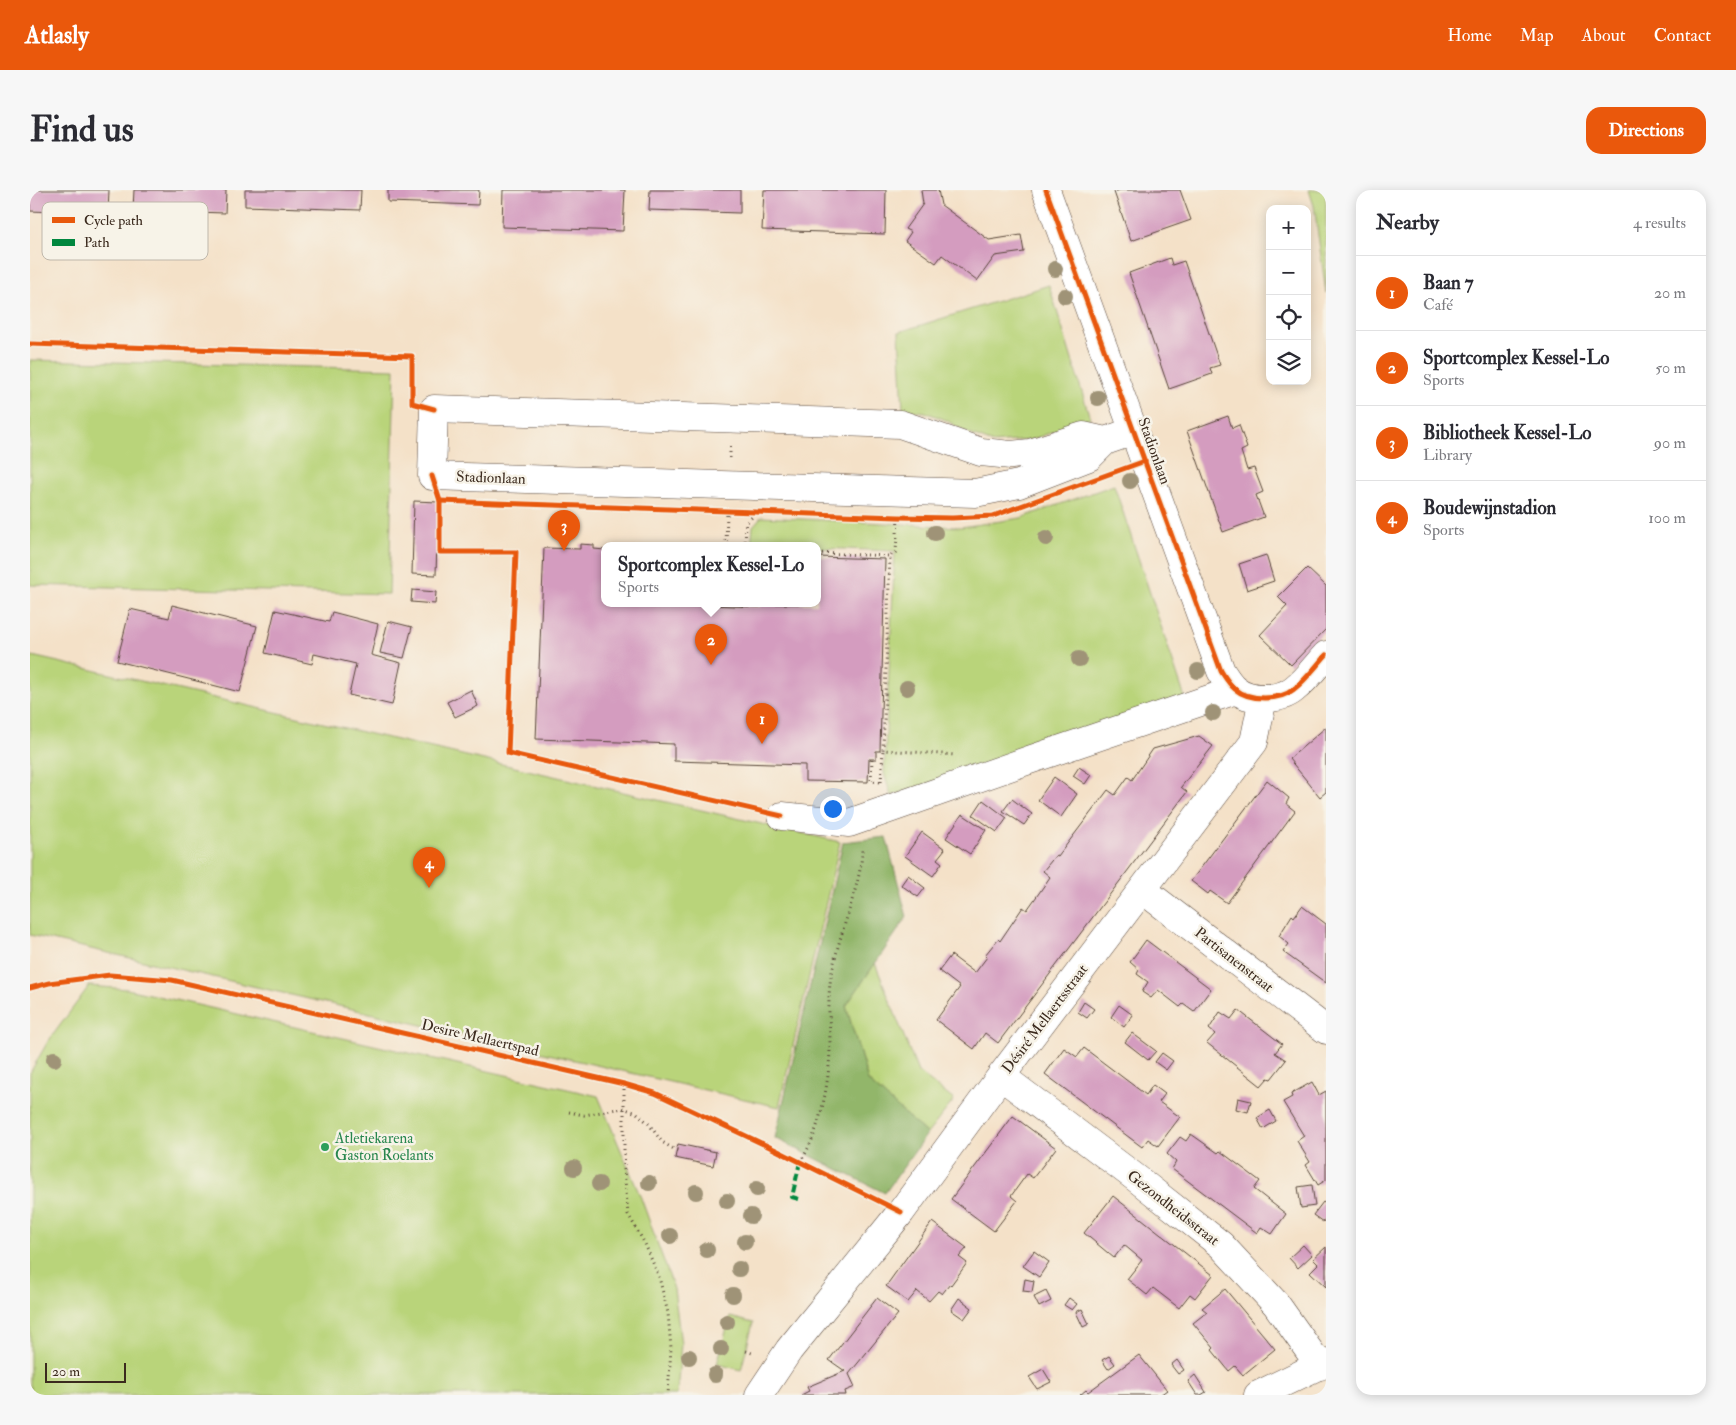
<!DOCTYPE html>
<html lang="en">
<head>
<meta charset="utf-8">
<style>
  :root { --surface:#fff; --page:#f7f7f7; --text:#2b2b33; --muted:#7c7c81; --line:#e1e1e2; --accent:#ea580c }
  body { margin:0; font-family:"IM FELL Double Pica",serif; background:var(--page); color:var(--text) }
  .controls { position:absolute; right:15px; top:15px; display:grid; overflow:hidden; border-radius:10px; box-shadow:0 2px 12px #0003 }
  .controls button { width:45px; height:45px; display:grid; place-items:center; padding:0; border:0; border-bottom:1px solid var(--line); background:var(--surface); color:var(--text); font:25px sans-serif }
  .scale { position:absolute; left:15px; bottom:12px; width:81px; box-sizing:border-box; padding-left:5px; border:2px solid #3b2a1e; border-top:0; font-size:14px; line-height:18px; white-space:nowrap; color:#3b2a1e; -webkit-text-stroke:4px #f7f3e8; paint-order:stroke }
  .you { position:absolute; left:802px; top:618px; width:18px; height:18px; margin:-12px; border:4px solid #fff; border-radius:50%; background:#1a73e8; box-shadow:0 0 0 8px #1a73e833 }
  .badge { display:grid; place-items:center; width:32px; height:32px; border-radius:50%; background:var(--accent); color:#fff; font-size:16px; font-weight:700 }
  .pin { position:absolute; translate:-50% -41px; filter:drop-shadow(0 1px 2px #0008) }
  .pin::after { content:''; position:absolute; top:26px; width:18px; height:15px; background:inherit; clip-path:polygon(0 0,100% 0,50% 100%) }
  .popup { position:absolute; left:571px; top:352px; width:220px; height:65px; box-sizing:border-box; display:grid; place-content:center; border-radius:10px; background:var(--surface); filter:drop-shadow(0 1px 4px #0005); font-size:16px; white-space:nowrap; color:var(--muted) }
  .popup b { font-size:19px; color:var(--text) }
  .popup::after { content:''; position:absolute; left:50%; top:100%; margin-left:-10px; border:10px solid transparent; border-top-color:var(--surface) }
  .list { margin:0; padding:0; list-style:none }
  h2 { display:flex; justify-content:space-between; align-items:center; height:65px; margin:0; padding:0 20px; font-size:21px }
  h2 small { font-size:16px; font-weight:400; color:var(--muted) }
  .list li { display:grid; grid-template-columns:32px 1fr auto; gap:15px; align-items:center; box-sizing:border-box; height:75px; padding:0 20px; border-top:1px solid var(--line) }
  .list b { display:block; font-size:19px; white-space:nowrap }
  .list p { margin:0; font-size:16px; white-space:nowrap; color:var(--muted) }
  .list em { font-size:16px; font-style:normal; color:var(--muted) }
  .icon { flex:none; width:28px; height:28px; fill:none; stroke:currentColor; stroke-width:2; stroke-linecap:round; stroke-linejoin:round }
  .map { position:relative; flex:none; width:1296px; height:1205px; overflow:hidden; border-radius:15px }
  header { display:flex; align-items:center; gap:30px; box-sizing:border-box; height:70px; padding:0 25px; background:var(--accent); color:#fff }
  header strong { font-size:24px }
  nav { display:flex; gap:28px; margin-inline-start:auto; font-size:18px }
  .intro { display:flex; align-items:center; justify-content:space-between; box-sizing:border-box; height:120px; padding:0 30px }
  h1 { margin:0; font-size:35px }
  .button { padding:12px 22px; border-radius:15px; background:var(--accent); color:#fff; font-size:18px; font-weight:700 }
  main { display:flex; gap:30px; padding:0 30px }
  aside { flex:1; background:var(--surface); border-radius:15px; box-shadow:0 2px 12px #0003 }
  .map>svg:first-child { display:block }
  .green { fill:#b9d47a; stroke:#7a7f4c }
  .forest { fill:#92b66a; stroke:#667044 }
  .building { fill:#d49cbf }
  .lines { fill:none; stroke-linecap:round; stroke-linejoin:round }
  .minor-casing { stroke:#574538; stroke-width:29 }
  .path { stroke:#574538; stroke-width:3; stroke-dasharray:1 4; stroke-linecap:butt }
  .minor { stroke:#fff; stroke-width:28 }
  .quiet { stroke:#00873e; stroke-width:4; stroke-dasharray:8 4; stroke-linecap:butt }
  .cycleway-casing { stroke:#f7f3e8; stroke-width:8 }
  .cycleway { stroke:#e8590c; stroke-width:5 }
  .tree { fill:#9f9377 }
  .leisure-dot { fill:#2e9e5b; stroke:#f7f3e8; stroke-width:2 }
  .labels { text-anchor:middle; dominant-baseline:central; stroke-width:5; stroke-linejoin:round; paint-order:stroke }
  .street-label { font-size:15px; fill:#3b2a1e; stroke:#f7f3e8 }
  .leisure-label { font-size:15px; fill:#27864d; stroke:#f7f3e8; text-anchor:start }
  .key { fill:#f7f3e8; stroke:#bfb7ab; stroke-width:1 }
  .key-label { font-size:14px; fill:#3b2a1e }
</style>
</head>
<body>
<header>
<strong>Atlasly</strong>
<nav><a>Home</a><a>Map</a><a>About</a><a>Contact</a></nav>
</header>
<div class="intro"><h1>Find us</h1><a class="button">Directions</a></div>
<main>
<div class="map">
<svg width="1296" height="1205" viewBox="0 0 1296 1205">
  <rect width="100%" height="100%" fill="#f7f3e8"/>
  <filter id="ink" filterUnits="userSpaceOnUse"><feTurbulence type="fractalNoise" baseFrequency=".02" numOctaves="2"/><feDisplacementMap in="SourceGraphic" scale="10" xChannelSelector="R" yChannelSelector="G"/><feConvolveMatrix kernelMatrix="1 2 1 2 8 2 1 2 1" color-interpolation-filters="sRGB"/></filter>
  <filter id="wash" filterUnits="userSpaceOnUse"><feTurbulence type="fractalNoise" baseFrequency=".0096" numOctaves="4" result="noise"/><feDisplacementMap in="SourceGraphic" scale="20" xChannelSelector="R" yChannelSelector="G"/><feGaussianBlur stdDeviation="1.12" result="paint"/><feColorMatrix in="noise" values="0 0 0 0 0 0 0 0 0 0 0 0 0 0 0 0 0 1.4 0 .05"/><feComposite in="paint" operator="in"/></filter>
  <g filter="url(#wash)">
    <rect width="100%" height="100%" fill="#f4e1c8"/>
    <g class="green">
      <polygon points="1279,0 1296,0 1296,103 1284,16"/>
      <polygon points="1019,95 1060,228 1001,250 963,253 937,243 916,230 895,222 873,220 869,142"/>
      <polygon points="0,170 365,179 359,404 0,395"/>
      <polygon points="1084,295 1155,508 861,606 854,583 865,361 787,358 787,356 721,356 723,336 731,327 931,337 991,328"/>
      <polygon points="2,466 810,652 749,917 0,745 0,474"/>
      <polygon points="845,773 888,882 924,910 897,944 838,891 816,816"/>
      <polygon points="59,796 97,799 568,906 611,1008 644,1099 651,1154 647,1205 0,1205 0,883 17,853"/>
      <polygon points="700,1127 723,1133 711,1180 687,1174"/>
    </g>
    <polygon class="forest" points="856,647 877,727 816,816 838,891 897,944 855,1003 745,948 813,652"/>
    <g id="blocks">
      <g class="building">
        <polygon points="0,0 79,0 78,24 0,21"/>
        <polygon points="104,0 196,0 195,23 103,20"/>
        <polygon points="215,0 331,0 330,20 215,16"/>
        <polygon points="358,0 449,0 448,15 358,12"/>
        <polygon points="473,0 595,0 593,41 472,37"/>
        <polygon points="620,0 710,0 710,23 619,20"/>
        <polygon points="734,0 856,0 855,44 732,40"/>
        <polygon points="891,0 908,0 911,15 959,50 991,45 994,62 965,66 947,91 912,65 906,73 875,51 881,42 875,39 893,14"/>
        <polygon points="1090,0 1150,0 1161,30 1101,51 1084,2"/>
        <polygon points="1140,68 1142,75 1154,71 1190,175 1180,178 1182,184 1139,199 1099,83"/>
        <polygon points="1198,226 1202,238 1209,235 1217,258 1211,261 1217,280 1224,278 1233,302 1226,305 1234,327 1193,342 1157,241"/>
        <polygon points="384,311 408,312 406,385 382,384"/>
        <polygon points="550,354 564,355 564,359 575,360 575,414 653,414 730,417 730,414 787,414 787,367 855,369 850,561 846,561 846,569 839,569 838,592 775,591 775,575 644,571 644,554 506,549 514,358 550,359"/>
        <polygon points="1236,365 1244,391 1217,400 1209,374"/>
        <polygon points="1277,378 1296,396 1296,439 1261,475 1230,445 1257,416 1248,407"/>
        <polygon points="382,400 406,402 405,414 381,412"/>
        <polygon points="142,415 227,436 210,502 87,471 100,419 139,428"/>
        <polygon points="245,420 299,432 302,422 348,434 341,465 371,473 362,515 319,505 326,474 284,464 282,474 235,463"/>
        <polygon points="358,431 382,437 374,468 350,463"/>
        <polygon points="441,500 448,516 425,527 417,512"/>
        <polygon points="1296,537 1296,602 1290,607 1259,569"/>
        <polygon points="1169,546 1183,556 1151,597 1157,602 968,853 955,843 944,859 906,830 930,797 909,781 921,765 945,783 957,767 955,765 968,749 970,751 993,717 997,720 1009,703 1020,687 1013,681 1026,665 1028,666 1078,600 1085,605 1098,587 1102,590 1123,559"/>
        <polygon points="1049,577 1061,585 1055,594 1043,586"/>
        <polygon points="1024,587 1047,604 1031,627 1008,610"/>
        <polygon points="1237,590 1259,608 1256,614 1265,621 1197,713 1180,701 1178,704 1161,691"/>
        <polygon points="982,609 1002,624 994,635 973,621"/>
        <polygon points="953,610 977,628 967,642 943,625"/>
        <polygon points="932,624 956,640 940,664 916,648"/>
        <polygon points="892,642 915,659 907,669 912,673 903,686 875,666"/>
        <polygon points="878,685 895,698 888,707 871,695"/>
        <polygon points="1272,716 1296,734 1296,793 1253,762 1259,754 1249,746 1262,725 1264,727"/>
        <polygon points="1116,750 1181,799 1164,822 1153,814 1150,817 1128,800 1121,808 1112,802 1118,792 1107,784 1109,780 1100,772"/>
        <polygon points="1054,812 1064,819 1057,828 1048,822"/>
        <polygon points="1089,815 1103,825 1094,837 1081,827"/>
        <polygon points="1208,820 1252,854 1245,863 1256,870 1241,889 1238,888 1231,896 1177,853 1185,844 1179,839 1190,822 1201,829"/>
        <polygon points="1102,843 1126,861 1118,870 1095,852"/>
        <polygon points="1034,858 1047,867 1054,858 1116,905 1123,895 1135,904 1129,912 1150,927 1128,956 1118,949 1112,957 1015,884"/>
        <polygon points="1132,863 1143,871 1136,880 1125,872"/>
        <polygon points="1282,892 1289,905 1296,901 1296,990 1288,995 1276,975 1280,972 1267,951 1274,946 1253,912 1262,907 1261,904"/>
        <polygon points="1208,908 1221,911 1218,922 1206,919"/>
        <polygon points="1240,920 1246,931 1233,939 1227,928"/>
        <polygon points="983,926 1026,958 1003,988 997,984 981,1006 987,1011 964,1041 921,1009"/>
        <polygon points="1161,944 1188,963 1190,961 1230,991 1224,999 1256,1024 1242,1044 1231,1037 1227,1043 1142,979 1146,972 1137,964 1150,947 1156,951"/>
        <polygon points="648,954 686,962 683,976 645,968"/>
        <polygon points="1282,995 1285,1016 1271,1018 1268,997"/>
        <polygon points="1083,1006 1183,1085 1165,1108 1160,1104 1149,1118 1123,1098 1117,1105 1097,1089 1112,1070 1094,1055 1084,1068 1054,1043"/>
        <polygon points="1293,1012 1296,1014 1296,1028 1293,1032 1283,1025"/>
        <polygon points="902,1032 937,1058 929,1067 937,1073 921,1095 920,1094 912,1104 908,1101 899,1111 887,1101 878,1112 856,1096"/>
        <polygon points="1273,1055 1282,1065 1268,1078 1259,1068"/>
        <polygon points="1296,1057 1296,1097 1280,1082 1288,1074 1283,1069"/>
        <polygon points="1004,1061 1019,1072 1009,1087 993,1076"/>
        <polygon points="995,1089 1004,1091 1002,1102 993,1101"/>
        <polygon points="1195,1099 1245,1159 1213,1185 1205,1176 1199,1181 1182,1160 1184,1158 1163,1133 1177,1122 1172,1118"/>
        <polygon points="1016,1101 1021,1111 1009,1117 1004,1107"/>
        <polygon points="847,1108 868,1124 819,1184 825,1197 815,1201 816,1205 771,1205 779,1201 777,1197 815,1181 799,1170"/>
        <polygon points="929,1108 942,1118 934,1129 921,1120"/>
        <polygon points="1039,1108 1047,1114 1042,1120 1034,1115"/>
        <polygon points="1052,1119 1059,1134 1053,1137 1046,1122"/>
        <polygon points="1109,1165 1137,1200 1130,1205 1050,1205 1056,1200 1058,1202"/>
        <polygon points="1079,1166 1085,1174 1078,1179 1072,1170"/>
        <polygon points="1147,1170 1154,1180 1148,1184 1141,1175"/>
        <polygon points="1013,1179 1021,1192 1007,1199 999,1187"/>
        <polygon points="1165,1185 1176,1202 1171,1205 1167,1205 1158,1191"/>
      </g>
    </g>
  </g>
  <g filter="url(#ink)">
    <use href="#blocks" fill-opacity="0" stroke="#574538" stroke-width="1"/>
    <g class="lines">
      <defs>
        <g id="minor">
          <path d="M1016 0 1191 481C1195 487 1199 494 1205 499 1219 511 1250 511 1264 499 1276 490 1286 476 1296 465"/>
          <polyline points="1075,251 1053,246 1000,263 981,265 951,262 870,234 404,219 402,286 945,303 989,294 1059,267 1075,251 1104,241"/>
          <polyline points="752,626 819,633 1002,569 1206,500"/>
          <polyline points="1113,700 1296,840"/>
          <polyline points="971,886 1106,988 1191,1055 1246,1114 1290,1176"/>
          <polyline points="729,1205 759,1160 871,1022 971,886 1224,552 1233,508"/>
          <polyline points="1228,1205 1296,1172"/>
        </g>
      </defs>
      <use href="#minor" class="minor-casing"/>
      <g class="path">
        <polyline points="700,268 700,254"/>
        <polyline points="868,327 866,362 860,366 853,560 926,565"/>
        <polyline points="696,356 697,322"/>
        <polyline points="715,356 716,333 726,323"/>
        <polyline points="787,363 860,366"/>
        <polyline points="842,569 841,591 850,592"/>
        <polyline points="851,592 853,560"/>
        <polyline points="594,894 594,979 598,1024 615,1054 629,1087 638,1123 641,1158 638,1205"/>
        <polyline points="539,922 554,925 593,918 607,923 619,934 632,952 647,961"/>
        <path d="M770 972C790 944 800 890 800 855 800 832 797 810 801 787 805 764 813 740 820 717 826 697 832 679 832 658"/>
        <polyline points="716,1161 725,1164"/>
      </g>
      <use href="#minor" class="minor"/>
      <polyline class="quiet" points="769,1009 762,1007 770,972"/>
      <defs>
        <g id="cycleway">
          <path d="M1016 0 1191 481C1195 487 1199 494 1205 499 1219 511 1250 511 1264 499 1276 490 1286 476 1296 465"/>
          <polyline points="0,154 382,166 382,213 404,219"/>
          <polyline points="402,286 410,311 410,362 486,362 478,563 752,626"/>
          <polyline points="410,311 868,327 922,328 963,326 1115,271"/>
          <polyline points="0,798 19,793 80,785 142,790 594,894 625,903 746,960 871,1022"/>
        </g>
      </defs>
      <use href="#cycleway" class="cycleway-casing"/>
      <use href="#cycleway" class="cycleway"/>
    </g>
    <g class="tree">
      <circle cx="1025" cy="79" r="8"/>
      <circle cx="1035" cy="106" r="8"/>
      <circle cx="1068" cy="208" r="8"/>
      <circle cx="1100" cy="291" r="8"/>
      <circle cx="905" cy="343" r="8"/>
      <circle cx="1016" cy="348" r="8"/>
      <circle cx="1049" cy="469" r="8"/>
      <circle cx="1168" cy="481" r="8"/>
      <circle cx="877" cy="498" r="8"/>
      <circle cx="1183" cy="523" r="8"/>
      <circle cx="24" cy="869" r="8"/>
      <circle cx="544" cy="978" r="8"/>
      <circle cx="619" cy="993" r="8"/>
      <circle cx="569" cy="994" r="8"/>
      <circle cx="727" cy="999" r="8"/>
      <circle cx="666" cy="1002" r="8"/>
      <circle cx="697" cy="1011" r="8"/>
      <circle cx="721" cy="1026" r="8"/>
      <circle cx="640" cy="1046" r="8"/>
      <circle cx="715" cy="1052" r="8"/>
      <circle cx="677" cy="1060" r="8"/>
      <circle cx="709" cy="1079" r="8"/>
      <circle cx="703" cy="1105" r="8"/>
      <circle cx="697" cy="1132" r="8"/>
      <circle cx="691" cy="1159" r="8"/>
      <circle cx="659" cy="1167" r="8"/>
      <circle cx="685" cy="1185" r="8"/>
    </g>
  </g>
  <circle class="leisure-dot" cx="295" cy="957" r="5"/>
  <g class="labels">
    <g class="street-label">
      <text transform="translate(1124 261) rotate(70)">Stadionlaan</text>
      <text transform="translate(461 288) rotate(2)">Stadionlaan</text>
      <text transform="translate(1204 770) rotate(38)">Partisanenstraat</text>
      <text transform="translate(1015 829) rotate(-53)">Désiré Mellaertsstraat</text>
      <text transform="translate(450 848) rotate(13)">Desire Mellaertspad</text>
      <text transform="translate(1143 1018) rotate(38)">Gezondheidsstraat</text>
    </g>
    <g class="leisure-label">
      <text x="305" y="948">Atletiekarena<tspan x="305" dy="17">Gaston Roelants</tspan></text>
    </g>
  </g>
  <rect x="12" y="12" width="166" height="58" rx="8" class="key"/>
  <rect x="22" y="27" width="23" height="6" fill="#e8590c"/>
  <rect x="22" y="49" width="23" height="7" fill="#00873e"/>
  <g class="key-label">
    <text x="54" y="35">Cycle path</text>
    <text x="54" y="57">Path</text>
  </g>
</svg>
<div class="controls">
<button>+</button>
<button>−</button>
<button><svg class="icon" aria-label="locate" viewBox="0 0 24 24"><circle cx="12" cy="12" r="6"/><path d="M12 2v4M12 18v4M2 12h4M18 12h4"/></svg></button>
<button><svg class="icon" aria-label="layers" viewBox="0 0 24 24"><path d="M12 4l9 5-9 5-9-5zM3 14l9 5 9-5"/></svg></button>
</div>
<div class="scale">20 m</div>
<div class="you"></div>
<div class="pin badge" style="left:732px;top:554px">1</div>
<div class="pin badge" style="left:681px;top:475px">2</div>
<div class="popup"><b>Sportcomplex Kessel-Lo</b>Sports</div>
<div class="pin badge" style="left:534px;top:361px">3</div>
<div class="pin badge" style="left:399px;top:698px">4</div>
</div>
<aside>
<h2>Nearby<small>4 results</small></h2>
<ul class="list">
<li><span class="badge">1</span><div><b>Baan 7</b><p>Café</p></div><em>20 m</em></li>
<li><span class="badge">2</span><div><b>Sportcomplex Kessel-Lo</b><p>Sports</p></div><em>50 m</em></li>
<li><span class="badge">3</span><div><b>Bibliotheek Kessel-Lo</b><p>Library</p></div><em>90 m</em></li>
<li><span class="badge">4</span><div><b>Boudewijnstadion</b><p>Sports</p></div><em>100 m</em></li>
</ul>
</aside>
</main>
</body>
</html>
